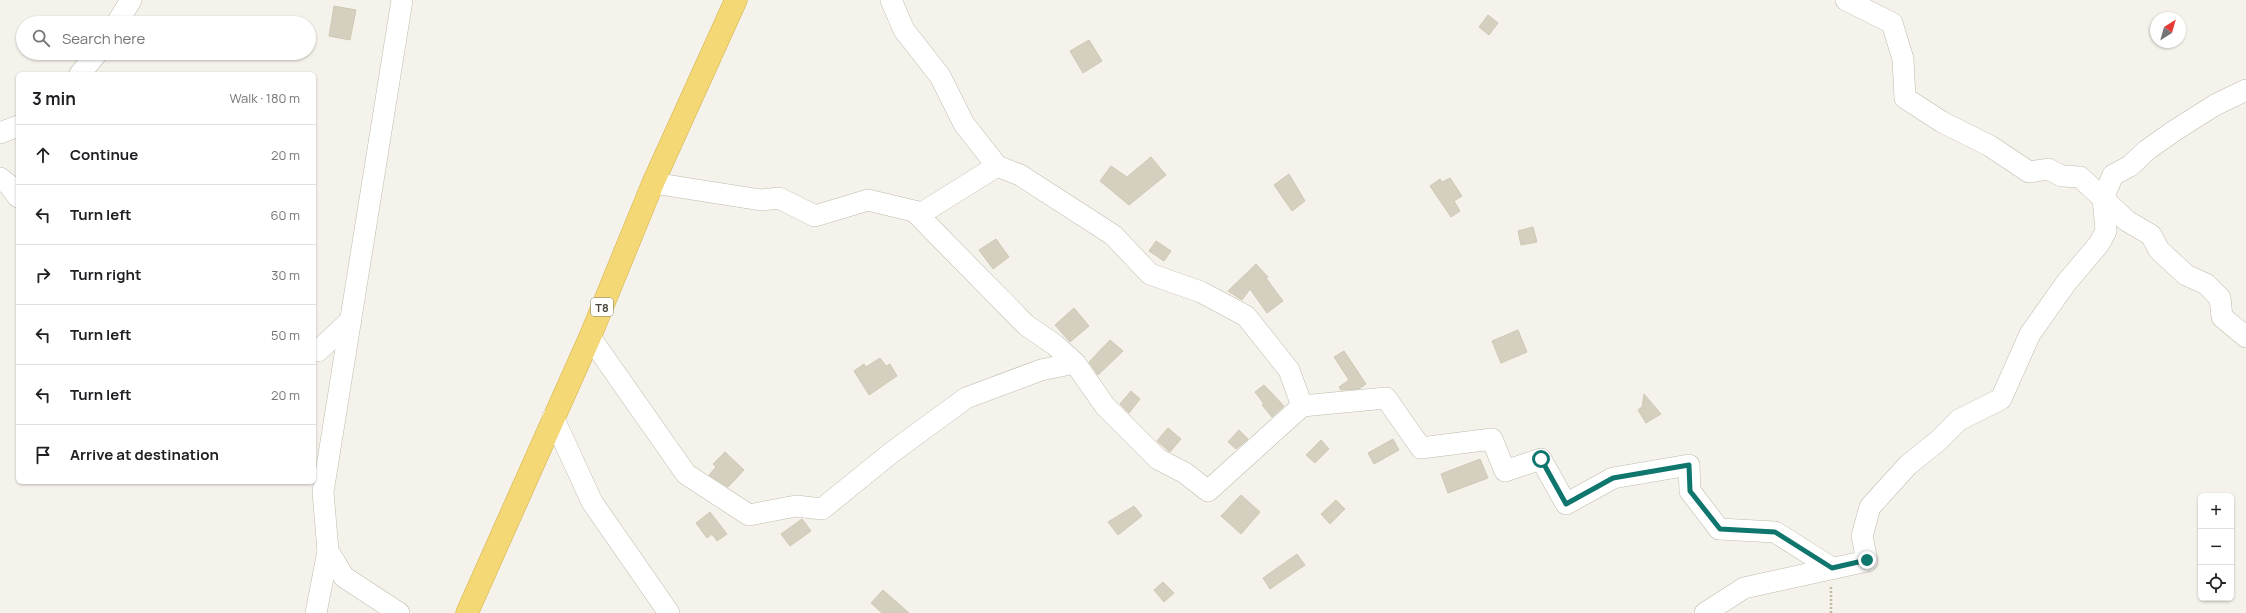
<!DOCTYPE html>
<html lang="en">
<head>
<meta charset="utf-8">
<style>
  :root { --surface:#fff; --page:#f6f6f6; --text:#202124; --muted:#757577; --line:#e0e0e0 }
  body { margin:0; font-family:Manrope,sans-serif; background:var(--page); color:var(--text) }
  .controls { position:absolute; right:12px; bottom:12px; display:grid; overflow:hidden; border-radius:6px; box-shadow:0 1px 3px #0004 }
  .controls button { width:36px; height:36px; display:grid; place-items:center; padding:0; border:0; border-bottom:1px solid var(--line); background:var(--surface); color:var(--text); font:20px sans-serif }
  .compass { position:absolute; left:2150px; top:12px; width:36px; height:36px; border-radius:50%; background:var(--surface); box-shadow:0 1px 3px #0004; rotate:37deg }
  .stop { position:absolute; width:12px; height:12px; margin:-9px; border:3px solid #0f766e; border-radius:50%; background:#fff }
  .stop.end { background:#0f766e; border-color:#fff; box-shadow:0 1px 4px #0008 }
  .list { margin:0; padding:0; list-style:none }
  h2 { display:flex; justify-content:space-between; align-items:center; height:52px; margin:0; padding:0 16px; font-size:17px }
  h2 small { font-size:13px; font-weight:400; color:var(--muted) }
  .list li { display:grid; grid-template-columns:26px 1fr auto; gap:12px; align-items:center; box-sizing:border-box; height:60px; padding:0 16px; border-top:1px solid var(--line) }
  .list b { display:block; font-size:15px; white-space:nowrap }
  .list em { font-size:13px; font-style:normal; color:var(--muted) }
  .icon { flex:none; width:22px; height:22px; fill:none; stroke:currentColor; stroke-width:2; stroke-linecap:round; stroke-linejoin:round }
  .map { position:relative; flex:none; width:2246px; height:613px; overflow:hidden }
  .search { position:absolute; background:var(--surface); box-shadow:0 1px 3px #0004; left:16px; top:16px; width:300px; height:44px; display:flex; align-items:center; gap:10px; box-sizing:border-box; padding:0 14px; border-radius:22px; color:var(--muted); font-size:15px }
  .panel { position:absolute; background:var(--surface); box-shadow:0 1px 3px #0004; left:16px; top:72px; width:300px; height:412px; border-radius:6px }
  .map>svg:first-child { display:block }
  .building { fill:#d5cfc0; stroke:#cfc8b4 }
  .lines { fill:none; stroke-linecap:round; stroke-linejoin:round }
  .minor-casing { stroke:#bfbbad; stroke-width:22 }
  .highway-casing { stroke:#d3af46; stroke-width:23 }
  .path { stroke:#c0b8a0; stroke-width:2.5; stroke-dasharray:2 2; stroke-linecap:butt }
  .minor { stroke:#fff; stroke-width:21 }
  .highway { stroke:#f4d876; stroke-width:22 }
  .route { stroke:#0f766e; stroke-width:5 }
  .labels { text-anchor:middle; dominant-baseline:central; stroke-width:4; stroke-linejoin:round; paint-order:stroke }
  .shield { fill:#fff; stroke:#7f7b74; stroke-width:1 }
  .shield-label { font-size:11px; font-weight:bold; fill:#484339 }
</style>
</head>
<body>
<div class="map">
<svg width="2246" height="613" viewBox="0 0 2246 613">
  <rect width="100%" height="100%" fill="#f4f2ea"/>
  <g class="building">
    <polygon points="334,6 356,10 350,40 329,36"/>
    <polygon points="1488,15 1498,23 1489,35 1479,27"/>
    <polygon points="1089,40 1102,61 1083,73 1070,51"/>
    <polygon points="1151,157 1166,175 1129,205 1100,181 1111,166 1127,177"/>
    <polygon points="1289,174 1305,201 1292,211 1274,185"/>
    <polygon points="1450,178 1462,196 1454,201 1460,211 1451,217 1430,186 1440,179 1442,182"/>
    <polygon points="1533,227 1537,242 1521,245 1518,231"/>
    <polygon points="996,239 1009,257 993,269 979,250"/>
    <polygon points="1156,241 1171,251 1164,261 1149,251"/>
    <polygon points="1256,264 1268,277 1266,278 1283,301 1267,313 1250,289 1242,300 1228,291"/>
    <polygon points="1074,308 1089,326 1070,342 1055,325"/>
    <polygon points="1518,330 1527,352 1501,363 1492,341"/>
    <polygon points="1110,340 1123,351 1098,375 1089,362"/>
    <polygon points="1344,351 1366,384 1359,389 1341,390 1339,387 1349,380 1334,357"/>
    <polygon points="880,358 886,366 890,364 897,376 869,395 854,371 864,364 866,367"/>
    <polygon points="1264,385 1284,406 1272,417 1262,405 1264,404 1255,392"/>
    <polygon points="1131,391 1140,399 1129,413 1120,404"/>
    <polygon points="1644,394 1661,414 1646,423 1638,410 1642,407"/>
    <polygon points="1168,428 1181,439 1170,452 1157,441"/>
    <polygon points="1239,430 1248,439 1236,449 1228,442"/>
    <polygon points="1393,439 1399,450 1374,464 1368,453"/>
    <polygon points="1321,440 1329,449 1315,463 1306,455"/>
    <polygon points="725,452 744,470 728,487 709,475 716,467 713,464"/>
    <polygon points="1480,459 1488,478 1448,493 1441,474"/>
    <polygon points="1241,495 1260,512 1241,534 1221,516"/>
    <polygon points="1336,500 1345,509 1330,524 1321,514"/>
    <polygon points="1134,506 1142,516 1118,535 1108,522"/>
    <polygon points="710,512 727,534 717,541 712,534 707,538 696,523"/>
    <polygon points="802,519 811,531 790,546 781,534"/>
    <polygon points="1297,554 1305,565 1270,589 1263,578"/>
    <polygon points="1163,582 1174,593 1164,602 1154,590"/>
    <polygon points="883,590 909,613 882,613 871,603"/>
  </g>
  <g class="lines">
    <defs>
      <g id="minor">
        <polyline points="1846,0 1892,23 1903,59 1905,98 1942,122 1990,146 2029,172 2048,169 2062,176 2080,177 2127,221 2151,235 2159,250 2186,275 2206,284 2220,298 2222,317 2246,337"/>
        <polyline points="117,23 131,0"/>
        <polyline points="80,74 97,53"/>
        <polyline points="0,133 18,126"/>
        <polyline points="0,178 9,185 18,197"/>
        <polyline points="653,183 761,200 779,198 815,216 868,200 922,213 997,166"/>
        <polyline points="914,211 1026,325 1055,345 1075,363"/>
        <polyline points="590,337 686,474 749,515 796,506 822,509 891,453 966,398 1041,370 1075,363 1105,406 1158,459 1185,473 1208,491 1302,406 1289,370 1246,316 1201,292 1150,274 1113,235 1020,175 997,166 964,124 940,76 904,30 891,0"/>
        <polyline points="314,351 318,351 351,320"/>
        <polyline points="1302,406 1386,398 1421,448 1492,439 1505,471 1541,459 1566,504 1613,478 1689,465 1690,491 1719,529 1775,532 1832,568"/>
        <polyline points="553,417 592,502 669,613"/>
        <polyline points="316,613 328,551"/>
        <polyline points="399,613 344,577 328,551 323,492 402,0"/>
        <polyline points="1705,613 1744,588 1867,561 1862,536 1870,507 1908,465 1938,441 1959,420 2001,399 2030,334 2066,283 2099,244 2106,231 2103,198 2113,175 2130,166 2147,150 2174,131 2215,105 2246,90"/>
      </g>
      <polyline id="highway" points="467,613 590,337 653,183 736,0"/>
    </defs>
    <use href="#minor" class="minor-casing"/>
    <use href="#highway" class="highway-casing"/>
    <polyline class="path" points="1831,613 1831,587"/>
    <use href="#minor" class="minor"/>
    <use href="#highway" class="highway"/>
  </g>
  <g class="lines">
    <polyline class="route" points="1541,459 1566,504 1613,478 1689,465 1690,491 1720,529 1775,532 1832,568 1867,560"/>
  </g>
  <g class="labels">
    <rect class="shield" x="591" y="298" width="22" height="18" rx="3"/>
    <g class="shield-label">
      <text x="602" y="307">T8</text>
    </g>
  </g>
</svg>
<div class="controls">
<button>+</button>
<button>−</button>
<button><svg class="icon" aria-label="locate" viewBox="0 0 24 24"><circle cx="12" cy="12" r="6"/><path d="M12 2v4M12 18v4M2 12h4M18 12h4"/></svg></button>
</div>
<svg class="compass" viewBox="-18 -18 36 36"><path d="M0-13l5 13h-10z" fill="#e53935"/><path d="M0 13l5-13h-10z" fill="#757577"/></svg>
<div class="stop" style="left:1541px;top:459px"></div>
<div class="stop end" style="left:1867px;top:560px"></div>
<div class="search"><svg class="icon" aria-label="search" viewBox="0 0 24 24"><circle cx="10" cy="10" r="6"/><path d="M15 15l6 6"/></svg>Search here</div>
<section class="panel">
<h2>3 min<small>Walk · 180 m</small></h2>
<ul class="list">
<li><svg class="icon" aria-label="ahead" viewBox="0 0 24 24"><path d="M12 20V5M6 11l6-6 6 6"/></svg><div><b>Continue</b></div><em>20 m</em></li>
<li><svg class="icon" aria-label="left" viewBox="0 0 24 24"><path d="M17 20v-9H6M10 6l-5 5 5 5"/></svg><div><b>Turn left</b></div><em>60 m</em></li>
<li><svg class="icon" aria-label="right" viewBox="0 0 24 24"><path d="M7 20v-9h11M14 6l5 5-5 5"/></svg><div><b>Turn right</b></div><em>30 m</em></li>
<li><svg class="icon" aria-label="left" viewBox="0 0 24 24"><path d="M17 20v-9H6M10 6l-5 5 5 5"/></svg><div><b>Turn left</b></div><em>50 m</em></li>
<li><svg class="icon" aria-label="left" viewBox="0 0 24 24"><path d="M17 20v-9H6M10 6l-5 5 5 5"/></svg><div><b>Turn left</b></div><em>20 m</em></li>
<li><svg class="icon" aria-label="arrive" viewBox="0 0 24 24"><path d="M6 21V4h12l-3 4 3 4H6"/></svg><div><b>Arrive at destination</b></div></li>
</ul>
</section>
</div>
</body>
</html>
